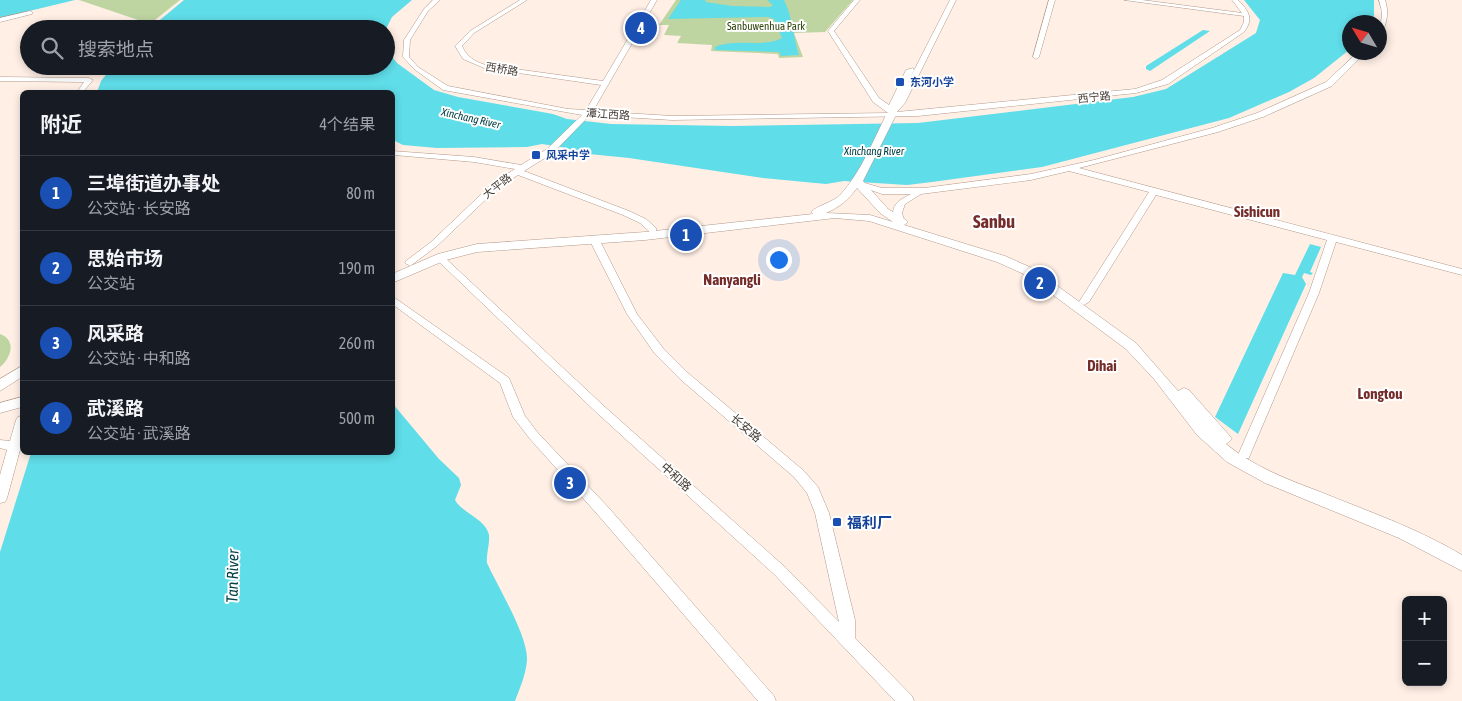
<!DOCTYPE html>
<html lang="zh">
<head>
<meta charset="utf-8">
<style>
  :root { --surface:#171b24; --page:#20242c; --text:#f1f3f6; --muted:#9ea1a6; --line:#363941; --accent:#8c9099 }
  body { margin:0; font-family:"Asap Condensed","Noto Sans SC",sans-serif; background:var(--page); color:var(--text) }
  .controls { position:absolute; right:15px; bottom:15px; display:grid; overflow:hidden; border-radius:8px; box-shadow:0 2px 8px #0003 }
  .controls button { width:45px; height:45px; display:grid; place-items:center; padding:0; border:0; border-bottom:1px solid var(--line); background:var(--surface); color:var(--text); font:25px sans-serif }
  .compass { position:absolute; left:1342px; top:15px; width:45px; height:45px; border-radius:50%; background:var(--surface); box-shadow:0 2px 8px #0003; rotate:308deg }
  .you { position:absolute; left:778px; top:259px; width:18px; height:18px; margin:-12px; border:4px solid #fff; border-radius:50%; background:#1a73e8; box-shadow:0 0 0 8px #1a73e833 }
  .badge { display:grid; place-items:center; width:32px; height:32px; border-radius:50%; background:var(--accent); color:#fff; font-size:16px; font-weight:700 }
  .pin { position:absolute; translate:-50% -50%; border:2px solid #fff; box-shadow:0 1px 5px #0006 }
  .list { margin:0; padding:0; list-style:none }
  h2 { display:flex; justify-content:space-between; align-items:center; height:65px; margin:0; padding:0 20px; font-size:21px }
  h2 small { font-size:16px; font-weight:400; color:var(--muted) }
  .list li { display:grid; grid-template-columns:32px 1fr auto; gap:15px; align-items:center; box-sizing:border-box; height:75px; padding:0 20px; border-top:1px solid var(--line) }
  .list b { display:block; font-size:19px; white-space:nowrap }
  .list p { margin:0; font-size:16px; white-space:nowrap; color:var(--muted) }
  .list em { font-size:16px; font-style:normal; color:var(--muted) }
  .icon { flex:none; width:28px; height:28px; fill:none; stroke:currentColor; stroke-width:2; stroke-linecap:round; stroke-linejoin:round }
  .map { position:relative; flex:none; width:1462px; height:701px; overflow:hidden }
  .search { position:absolute; background:var(--surface); box-shadow:0 2px 8px #0003; left:20px; top:20px; width:375px; height:55px; display:flex; align-items:center; gap:12px; box-sizing:border-box; padding:0 18px; border-radius:28px; color:var(--muted); font-size:19px }
  .panel { position:absolute; background:var(--surface); box-shadow:0 2px 8px #0003; left:20px; top:90px; width:375px; height:365px; border-radius:8px }
  .map>svg:first-child { display:block }
  .green { fill:#bed5a2 }
  .water { fill:#5fdde8 }
  .lines { fill:none; stroke-linecap:round; stroke-linejoin:round }
  .minor-casing { stroke:#b1998a; stroke-width:1 }
  .major-casing { stroke:#b1998a; stroke-width:1 }
  .minor { fill:#fff; fill-rule:evenodd }
  .major { fill:#fff; fill-rule:evenodd }
  .transit-dot { fill:#1a4fb4; stroke:#fff; stroke-width:2 }
  .labels { text-anchor:middle; dominant-baseline:central; stroke-width:4; stroke-linejoin:round; paint-order:stroke }
  .far-park-label { font-size:11px; fill:#2f440a; stroke:#fff }
  .far-street-label { font-size:11px; fill:#443a33; stroke:#fff }
  .far-transit-label { font-size:11px; font-weight:bold; fill:#164399; stroke:#fff; text-anchor:start }
  .far-water-label { font-size:11px; font-style:italic; fill:#044146; stroke:#fff }
  .street-label { font-size:12px; fill:#443a33; stroke:#fff }
  .quarter-label { font-size:15px; font-weight:bold; fill:#742d2a; stroke:#fff }
  .near-transit-label { font-size:15px; font-weight:bold; fill:#164399; stroke:#fff; text-anchor:start }
  .near-water-label { font-size:16px; font-style:italic; fill:#044146; stroke:#fff }
  .district-label { font-size:18px; font-weight:bold; fill:#742d2a; stroke:#fff }
</style>
</head>
<body>
<div class="map">
<svg width="1462" height="701" viewBox="0 0 1462 701">
  <rect width="100%" height="100%" fill="#ffefe5"/>
  <g class="green">
    <polygon points="79,0 180,0 150,24"/>
    <polygon points="676,0 853,0 825,32 794,33 803,57 779,58 778,54 711,51 712,45 677,43 681,36 664,35 669,25 659,25"/>
    <path d="M0 334C17 340 11 358 0 367Z"/>
  </g>
  <g class="water">
    <polygon points="0,0 75,0 0,18"/>
    <polygon points="184,0 412,0 392,17 386,29 149,29"/>
    <path d="M681 0H705L706 2 732 6 770 7 773 5 767 0H784C793 18 793 37 799 55L781 56 779 52 715 50V47C736 38 765 48 782 38L774 19 768 17 668 19Z"/>
    <polygon points="1244,0 1374,0 1374,22 1350,22 1349,50 1314,78 1289,92 1229,118 1042,167 932,182 907,185 844,181 826,184 763,178 629,158 579,153 567,148 542,144 527,147 437,148 403,145 393,140 392,92 97,92 101,81 113,66 386,66 386,42 393,46 393,58 397,63 434,90 458,97 553,114 567,119 611,124 733,126 918,123 1133,97 1166,89 1256,33 1260,20"/>
    <polygon points="1203,30 1210,31 1150,71 1146,69 1146,66"/>
    <polygon points="1310,244 1321,247 1310,272 1313,273 1311,275 1304,273 1302,277 1306,284 1238,434 1215,417 1283,273 1295,275"/>
    <path d="M393 404 439 459 459 478 461 485 455 500C462 513 486 519 489 535 490 544 486 554 487 563 498 587 528 636 527 660 526 674 520 688 515 701H0V552L31 453 392 452Z"/>
  </g>
  <g class="lines">
    <defs>
      <g id="minor">
        <path d="M433 0H440L428 11 410 40 409 57 418 67 448 86 568 109 586 110 601 85 484 68 463 59 455 46 470 31 520 0H527L474 33 462 46C467 57 475 62 486 65L603 81 651 0H657L593 111 672 116 888 113 873 102 828 31 854 0H860L834 31 879 98 889 105 906 70 913 68 914 70 905 88 950 0H956L905 103 897 112 1135 89 1162 80 1240 30 1244 22V16L1124 0H1142L1242 13 1232 0H1238C1249 11 1254 19 1244 32L1168 84 1136 93 918 116 672 120 590 115 553 153 524 171 629 211 646 219 656 228V232H650L640 223 623 215 518 175 499 187 437 246 410 266 405 263 406 261 431 242 493 183 515 169 474 162 394 155 392 151 474 157 521 165 547 149 582 115 443 90 414 69 403 57 404 40 424 9Z"/>
        <polygon points="1049,0 1055,0 1039,57 1036,59 1033,57"/>
        <path d="M1379 0H1385C1389 11 1387 23 1382 33L1380 34 1382 12Z"/>
        <polygon points="30,11 32,12 32,14 0,22 0,18"/>
        <path d="M1358 52H1366L1332 86 1263 117 1218 132 1079 168 1462 269V275L1336 242 1319 293 1250 455 1249 458H1239L1238 455 1309 293 1327 240 1156 195 1089 302 1084 305 1079 302 1149 192 1069 171 1031 180 921 194 905 204 902 213 904 220 899 223 894 220C890 205 899 200 911 194H882L854 184 858 181 882 188H924L1031 174 1094 160 1212 128 1257 113 1326 82Z"/>
        <polygon points="0,77 89,78 93,80 83,92 77,92 84,82 0,81"/>
        <polygon points="594,236 599,239 637,314 663,348 688,373 804,471 818,487 829,513 855,620 855,638 912,696 914,701 895,701 775,575 597,413 435,258 440,255 443,256 605,407 785,567 839,622 815,513 807,493 794,477 680,379 655,354 627,314 589,239"/>
        <polygon points="392,296 509,378 525,416 538,433 608,507 774,696 776,701 758,701 598,515 530,439 513,417 500,383 392,304"/>
        <polygon points="22,416 22,447 20,450 7,498 5,502 0,503 0,475 7,450 0,448 0,440 10,441 16,420 18,417"/>
      </g>
      <g id="major">
        <path d="M891 112 896 115 863 181 888 209 906 220 908 222 904 225 1005 256 1034 269 1136 343 1178 391 1184 388 1189 390 1229 435 1232 439 1226 444C1253 466 1286 479 1318 491 1367 511 1417 528 1462 555V571L1399 538 1265 483 1227 462 1197 435 1154 379 1126 349 1026 275 997 262 869 221 835 218 645 240 477 252 446 260 392 283V274L438 254 477 244 645 232 813 214 811 212C819 204 833 203 841 194 861 172 873 141 886 115ZM857 188 880 213 893 222 870 215 826 213C840 207 848 200 857 188Z"/>
        <polygon points="22,366 22,377 0,391 0,379"/>
        <polygon points="22,397 22,407 0,413 0,403"/>
      </g>
    </defs>
    <use href="#minor" class="minor-casing"/>
    <use href="#major" class="major-casing"/>
    <use href="#minor" class="minor"/>
    <use href="#major" class="major"/>
  </g>
  <g class="transit-dot">
    <rect x="895" y="77" width="10" height="10" rx="2.5"/>
    <rect x="531" y="150" width="10" height="10" rx="2.5"/>
    <rect x="832" y="517" width="10" height="10" rx="2.5"/>
  </g>
  <g class="labels">
    <g class="far-park-label">
      <text x="766" y="26">Sanbuwenhua Park</text>
    </g>
    <g class="far-street-label">
      <text transform="translate(502 69) rotate(9)">西桥路</text>
      <text transform="translate(1094 97) rotate(-6)">西宁路</text>
      <text transform="translate(608 114) rotate(4)">潭江西路</text>
      <text transform="translate(497 186) rotate(-38)">大平路</text>
    </g>
    <g class="far-transit-label">
      <text x="910" y="82">东河小学</text>
      <text x="546" y="155">风采中学</text>
    </g>
    <g class="far-water-label">
      <text transform="translate(471 118) rotate(13)">Xinchang River</text>
      <text x="874" y="151">Xinchang River</text>
    </g>
    <g class="street-label">
      <text transform="translate(746 428) rotate(40)">长安路</text>
      <text transform="translate(676 477) rotate(42)">中和路</text>
    </g>
    <g class="quarter-label">
      <text x="1257" y="211">Sishicun</text>
      <text x="732" y="279">Nanyangli</text>
      <text x="1102" y="365">Dihai</text>
      <text x="1380" y="393">Longtou</text>
    </g>
    <g class="near-transit-label">
      <text x="847" y="522">福利厂</text>
    </g>
    <g class="near-water-label">
      <text transform="translate(232 576) rotate(-89)">Tan River</text>
    </g>
    <g class="district-label">
      <text x="994" y="221">Sanbu</text>
    </g>
  </g>
</svg>
<div class="controls">
<button>+</button>
<button>−</button>
</div>
<svg class="compass" viewBox="-18 -18 36 36"><path d="M0-13l5 13h-10z" fill="#e53935"/><path d="M0 13l5-13h-10z" fill="#9ea1a6"/></svg>
<div class="you"></div>
<div class="pin badge" style="left:686px;top:235px;background:#1a4fb4">1</div>
<div class="pin badge" style="left:1040px;top:283px;background:#1a4fb4">2</div>
<div class="pin badge" style="left:570px;top:483px;background:#1a4fb4">3</div>
<div class="pin badge" style="left:641px;top:28px;background:#1a4fb4">4</div>
<div class="search"><svg class="icon" aria-label="search" viewBox="0 0 24 24"><circle cx="10" cy="10" r="6"/><path d="M15 15l6 6"/></svg>搜索地点</div>
<section class="panel">
<h2>附近<small>4个结果</small></h2>
<ul class="list">
<li><span class="badge" style="background:#1a4fb4">1</span><div><b>三埠街道办事处</b><p>公交站 · 长安路</p></div><em>80 m</em></li>
<li><span class="badge" style="background:#1a4fb4">2</span><div><b>思始市场</b><p>公交站</p></div><em>190 m</em></li>
<li><span class="badge" style="background:#1a4fb4">3</span><div><b>风采路</b><p>公交站 · 中和路</p></div><em>260 m</em></li>
<li><span class="badge" style="background:#1a4fb4">4</span><div><b>武溪路</b><p>公交站 · 武溪路</p></div><em>500 m</em></li>
</ul>
</section>
</div>
</body>
</html>
